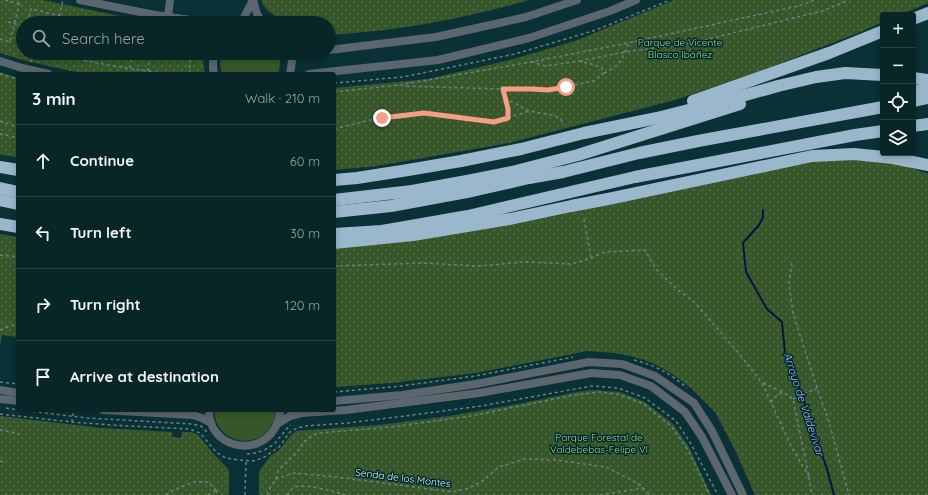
<!DOCTYPE html>
<html lang="en">
<head>
<meta charset="utf-8">
<style>
  :root { --surface:#082528; --page:#163134; --text:#f1f3f6; --muted:#98a5a8; --line:#294245 }
  body { margin:0; font-family:Quicksand,sans-serif; background:var(--page); color:var(--text) }
  .controls { position:absolute; right:12px; top:12px; display:grid; overflow:hidden; border-radius:4px; box-shadow:0 2px 6px #0003 }
  .controls button { width:36px; height:36px; display:grid; place-items:center; padding:0; border:0; border-bottom:1px solid var(--line); background:var(--surface); color:var(--text); font:20px sans-serif }
  .stop { position:absolute; width:12px; height:12px; margin:-9px; border:3px solid #f49e88; border-radius:50%; background:#fff }
  .stop.end { background:#f49e88; border-color:#fff; box-shadow:0 1px 4px #0008 }
  .list { margin:0; padding:0; list-style:none }
  h2 { display:flex; justify-content:space-between; align-items:center; height:52px; margin:0; padding:0 16px; font-size:17px }
  h2 small { font-size:13px; font-weight:400; color:var(--muted) }
  .list li { display:grid; grid-template-columns:26px 1fr auto; gap:12px; align-items:center; box-sizing:border-box; height:72px; padding:0 16px; border-top:1px solid var(--line) }
  .list b { display:block; font-size:15px; white-space:nowrap }
  .list em { font-size:13px; font-style:normal; color:var(--muted) }
  .icon { flex:none; width:22px; height:22px; fill:none; stroke:currentColor; stroke-width:2; stroke-linecap:round; stroke-linejoin:round }
  .map { position:relative; flex:none; width:928px; height:495px; overflow:hidden }
  .search { position:absolute; background:var(--surface); box-shadow:0 2px 6px #0003; left:16px; top:16px; width:320px; height:44px; display:flex; align-items:center; gap:10px; box-sizing:border-box; padding:0 14px; border-radius:22px; color:var(--muted); font-size:15px }
  .panel { position:absolute; background:var(--surface); box-shadow:0 2px 6px #0003; left:16px; top:72px; width:320px; height:340px; border-radius:4px }
  .map>svg:first-child { display:block }
  .grass { fill:url(#grass-dots) }
  .garden { fill:#37572a }
  .lines { fill:none; stroke-linecap:round; stroke-linejoin:round }
  .stream { stroke:#0e0f43; stroke-width:2 }
  .path { stroke:#648388; stroke-width:1.5; stroke-dasharray:3 3; stroke-linecap:butt }
  .minor { stroke:#5b666f; stroke-width:8 }
  .highway { stroke:#9bb7cc; stroke-width:12 }
  .route { stroke:#f49e88; stroke-width:5 }
  .labels { text-anchor:middle; dominant-baseline:central; stroke-width:3; stroke-linejoin:round; paint-order:stroke }
  .park-label { font-size:10px; fill:#9ed988; stroke:#00272c }
  .street-label { font-size:10px; fill:#e1f5f8; stroke:#00272c }
  .water-label { font-size:11px; font-style:italic; fill:#aab9ff; stroke:#00272c }
</style>
</head>
<body>
<div class="map">
<svg width="928" height="495" viewBox="0 0 928 495">
  <defs>
    <pattern id="grass-dots" width="8" height="8" patternUnits="userSpaceOnUse"><rect width="8" height="8" fill="#37572a"/><path d="M2 2h.1M6 6h.1" fill="none" stroke="#54704a" stroke-width="1.8" stroke-linecap="round"/></pattern>
  </defs>
  <rect width="100%" height="100%" fill="#0a3136"/>
  <g class="grass">
    <polygon points="0,0 43,0 153,23 23,23 23,53 204,53 203,63 205,74 85,74 26,61 0,53"/>
    <path d="M261 0H529C464 19 397 31 329 35V23H285C276 15 266 13 261 0Z"/>
    <polygon points="674,0 928,0 928,3 900,15 883,15 883,22 858,33 768,68 675,100 509,143 377,166 334,170 334,88 428,79 510,60 575,41"/>
    <polygon points="0,72 18,78 18,158 0,154"/>
    <polygon points="819,160 854,160 898,163 928,174 928,495 755,495 735,450 715,412 690,387 669,372 650,362 631,356 614,353 587,351 476,373 391,383 334,387 334,247"/>
    <polygon points="0,234 18,237 18,337 2,335 0,347"/>
    <polygon points="593,390 620,392 645,402 673,424 689,447 711,495 259,495 259,472 270,456 278,451 292,434 296,431 378,425 449,416 518,404 577,392"/>
    <polygon points="0,416 101,428 172,432 172,437 181,438 182,432 191,432 198,435 212,452 229,470 229,495 0,495"/>
  </g>
  <g class="garden">
    <path d="M222 53H278C281 60 280 67 278 74H222L220 65Z"/>
    <path d="M214 410H276C275 413 275 416 274 419 263 453 215 445 214 410Z"/>
  </g>
  <g class="lines">
    <polyline class="stream" points="763,210 763,217 759,225 743,243 746,272 767,309 782,322 785,353 799,387 827,469 834,495"/>
    <g class="path">
      <polyline points="5,0 19,4"/>
      <polyline points="59,16 63,0"/>
      <polyline points="8,22 23,26"/>
      <polyline points="27,23 31,9 65,17 64,23"/>
      <polyline points="78,23 81,23"/>
      <polyline points="23,38 21,46 23,46"/>
      <polyline points="0,39 10,42 20,0"/>
      <polyline points="48,53 57,55 58,53"/>
      <path d="M71 53 70 57C104 65 137 70 171 74"/>
      <polyline points="148,53 191,58"/>
      <polyline points="580,61 625,52 692,43 822,11 849,0"/>
      <polyline points="31,62 34,53"/>
      <polyline points="130,68 132,53"/>
      <polyline points="148,71 149,62"/>
      <path d="M604 73C620 65 622 61 628 44"/>
      <polyline points="0,74 18,79"/>
      <polyline points="189,74 191,53"/>
      <polyline points="334,83 403,77 515,54 596,30 670,0"/>
      <polyline points="503,89 532,89 548,90 594,81 604,73 601,67 580,61 545,66 532,62"/>
      <polyline points="334,92 399,85 531,62 628,43 798,6 815,0"/>
      <polyline points="505,98 529,111 553,115 561,119 563,125"/>
      <polyline points="508,118 529,111"/>
      <polyline points="0,121 18,127"/>
      <polyline points="334,129 382,117 425,113 494,122 508,118 508,109 503,89 402,86"/>
      <polyline points="0,134 18,138"/>
      <polyline points="584,219 591,258"/>
      <polyline points="0,255 18,257"/>
      <polyline points="792,263 789,284 793,313 817,388 829,422 849,495"/>
      <polyline points="334,266 422,263 478,266 524,262 572,264 591,258 605,252 645,250 656,269 678,290 694,302 737,351 762,383 791,446 809,477"/>
      <polyline points="0,330 18,323"/>
      <path d="M634 360C655 365 671 374 687 388"/>
      <polyline points="0,382 18,384"/>
      <polyline points="763,383 783,392 793,399 809,477 812,495"/>
      <polyline points="334,392 401,386 475,376 573,357"/>
      <polyline points="793,399 817,388"/>
      <polyline points="771,402 777,395 783,392"/>
      <polyline points="6,408 18,410"/>
      <polyline points="21,410 87,418 192,424 201,426 207,432"/>
      <polyline points="0,414 72,422 111,425 189,429 200,433 217,453 226,458 238,460 253,461 263,458 279,447 290,432 297,428 305,426 347,423 405,416 481,406 592,386 618,388 645,398 676,421 691,444 718,495"/>
      <polyline points="72,422 73,413"/>
      <polyline points="0,430 20,434"/>
      <path d="M247 454C257 454 269 449 276 442 281 436 285 430 291 425"/>
      <polyline points="0,461 3,462"/>
      <polyline points="276,479 278,471 300,449 303,442 309,438 318,433 391,427 471,416 569,396 598,392 617,394 629,398 644,404 672,427 688,450 710,495"/>
      <polyline points="216,490 217,495"/>
      <polyline points="166,495 174,490 193,482 208,482 216,490"/>
      <polyline points="208,495 211,493 216,490"/>
      <polyline points="245,495 246,461"/>
      <polyline points="267,495 269,490 276,479 294,473 337,477 452,492 469,488 481,482 499,467 525,459 556,460 606,467 639,484 650,495"/>
      <path d="M287 495C289 493 291 489 293 488 303 482 335 492 346 495"/>
      <polyline points="600,495 643,488"/>
    </g>
    <g class="minor">
      <polyline points="80,0 155,15 212,23"/>
      <polyline points="253,0 257,14 263,23"/>
      <polyline points="168,17 170,0"/>
      <polyline points="241,23 253,0"/>
      <polyline points="329,50 436,37 526,17 577,0"/>
      <polyline points="0,61 22,68 48,74"/>
      <path d="M214 74C212 67 213 60 214 53"/>
      <polyline points="290,74 292,61 290,53"/>
      <polyline points="309,74 438,60 529,38 610,11 636,0"/>
      <polyline points="0,390 18,393"/>
      <polyline points="0,399 18,401"/>
      <polyline points="334,401 402,395 476,384 589,362 622,364 655,376 694,403 712,431 743,495"/>
      <polyline points="103,410 193,415 202,418 211,423"/>
      <path d="M209 410C208 447 257 459 275 428 278 422 280 416 280 410"/>
      <polyline points="277,424 290,416 302,413 346,410 479,393 591,373 620,375 651,386 685,412 702,437 732,495"/>
    </g>
    <g class="highway">
      <polyline points="913,19 928,13"/>
      <polyline points="913,78 928,80"/>
      <polyline points="913,92 928,89"/>
      <polyline points="693,101 829,53 883,31"/>
      <polyline points="913,101 928,98"/>
      <polyline points="913,126 928,124"/>
      <polyline points="0,167 18,170"/>
      <polyline points="334,180 357,178 408,170 461,161 521,149 584,133 657,118 724,101 778,86 816,77 845,73 883,75"/>
      <polyline points="0,188 18,192"/>
      <polyline points="0,200 18,204"/>
      <polyline points="334,200 412,191 467,181 512,172 578,155 740,104"/>
      <polyline points="334,212 391,206 472,191 529,178 563,172 639,153 698,141 883,107"/>
      <polyline points="0,224 18,227"/>
      <polyline points="334,234 382,231 468,216 635,177 855,135 883,131"/>
      <polyline points="334,243 413,235 510,219 571,206 608,199 812,156 854,154 893,158 928,165"/>
    </g>
  </g>
  <g class="lines">
    <polyline class="route" points="382,118 424,113 494,122 508,118 508,109 503,89 532,89 548,90 566,87"/>
  </g>
  <g class="labels">
    <g class="park-label">
      <text x="680" y="42">Parque de Vicente<tspan x="680" dy="12">Blasco Ibáñez</tspan></text>
      <text x="599" y="437">Parque Forestal de<tspan x="599" dy="12">Valdebebas-Felipe VI</tspan></text>
    </g>
    <g class="street-label">
      <text transform="translate(403 478) rotate(7)">Senda de los Montes</text>
    </g>
    <g class="water-label">
      <text transform="translate(804 404) rotate(72)">Arroyo de Valdevivar</text>
    </g>
  </g>
</svg>
<div class="controls">
<button>+</button>
<button>−</button>
<button><svg class="icon" aria-label="locate" viewBox="0 0 24 24"><circle cx="12" cy="12" r="6"/><path d="M12 2v4M12 18v4M2 12h4M18 12h4"/></svg></button>
<button><svg class="icon" aria-label="layers" viewBox="0 0 24 24"><path d="M12 4l9 5-9 5-9-5zM3 14l9 5 9-5"/></svg></button>
</div>
<div class="stop" style="left:566px;top:87px"></div>
<div class="stop end" style="left:382px;top:118px"></div>
<div class="search"><svg class="icon" aria-label="search" viewBox="0 0 24 24"><circle cx="10" cy="10" r="6"/><path d="M15 15l6 6"/></svg>Search here</div>
<section class="panel">
<h2>3 min<small>Walk · 210 m</small></h2>
<ul class="list">
<li><svg class="icon" aria-label="ahead" viewBox="0 0 24 24"><path d="M12 20V5M6 11l6-6 6 6"/></svg><div><b>Continue</b></div><em>60 m</em></li>
<li><svg class="icon" aria-label="left" viewBox="0 0 24 24"><path d="M17 20v-9H6M10 6l-5 5 5 5"/></svg><div><b>Turn left</b></div><em>30 m</em></li>
<li><svg class="icon" aria-label="right" viewBox="0 0 24 24"><path d="M7 20v-9h11M14 6l5 5-5 5"/></svg><div><b>Turn right</b></div><em>120 m</em></li>
<li><svg class="icon" aria-label="arrive" viewBox="0 0 24 24"><path d="M6 21V4h12l-3 4 3 4H6"/></svg><div><b>Arrive at destination</b></div></li>
</ul>
</section>
</div>
</body>
</html>
